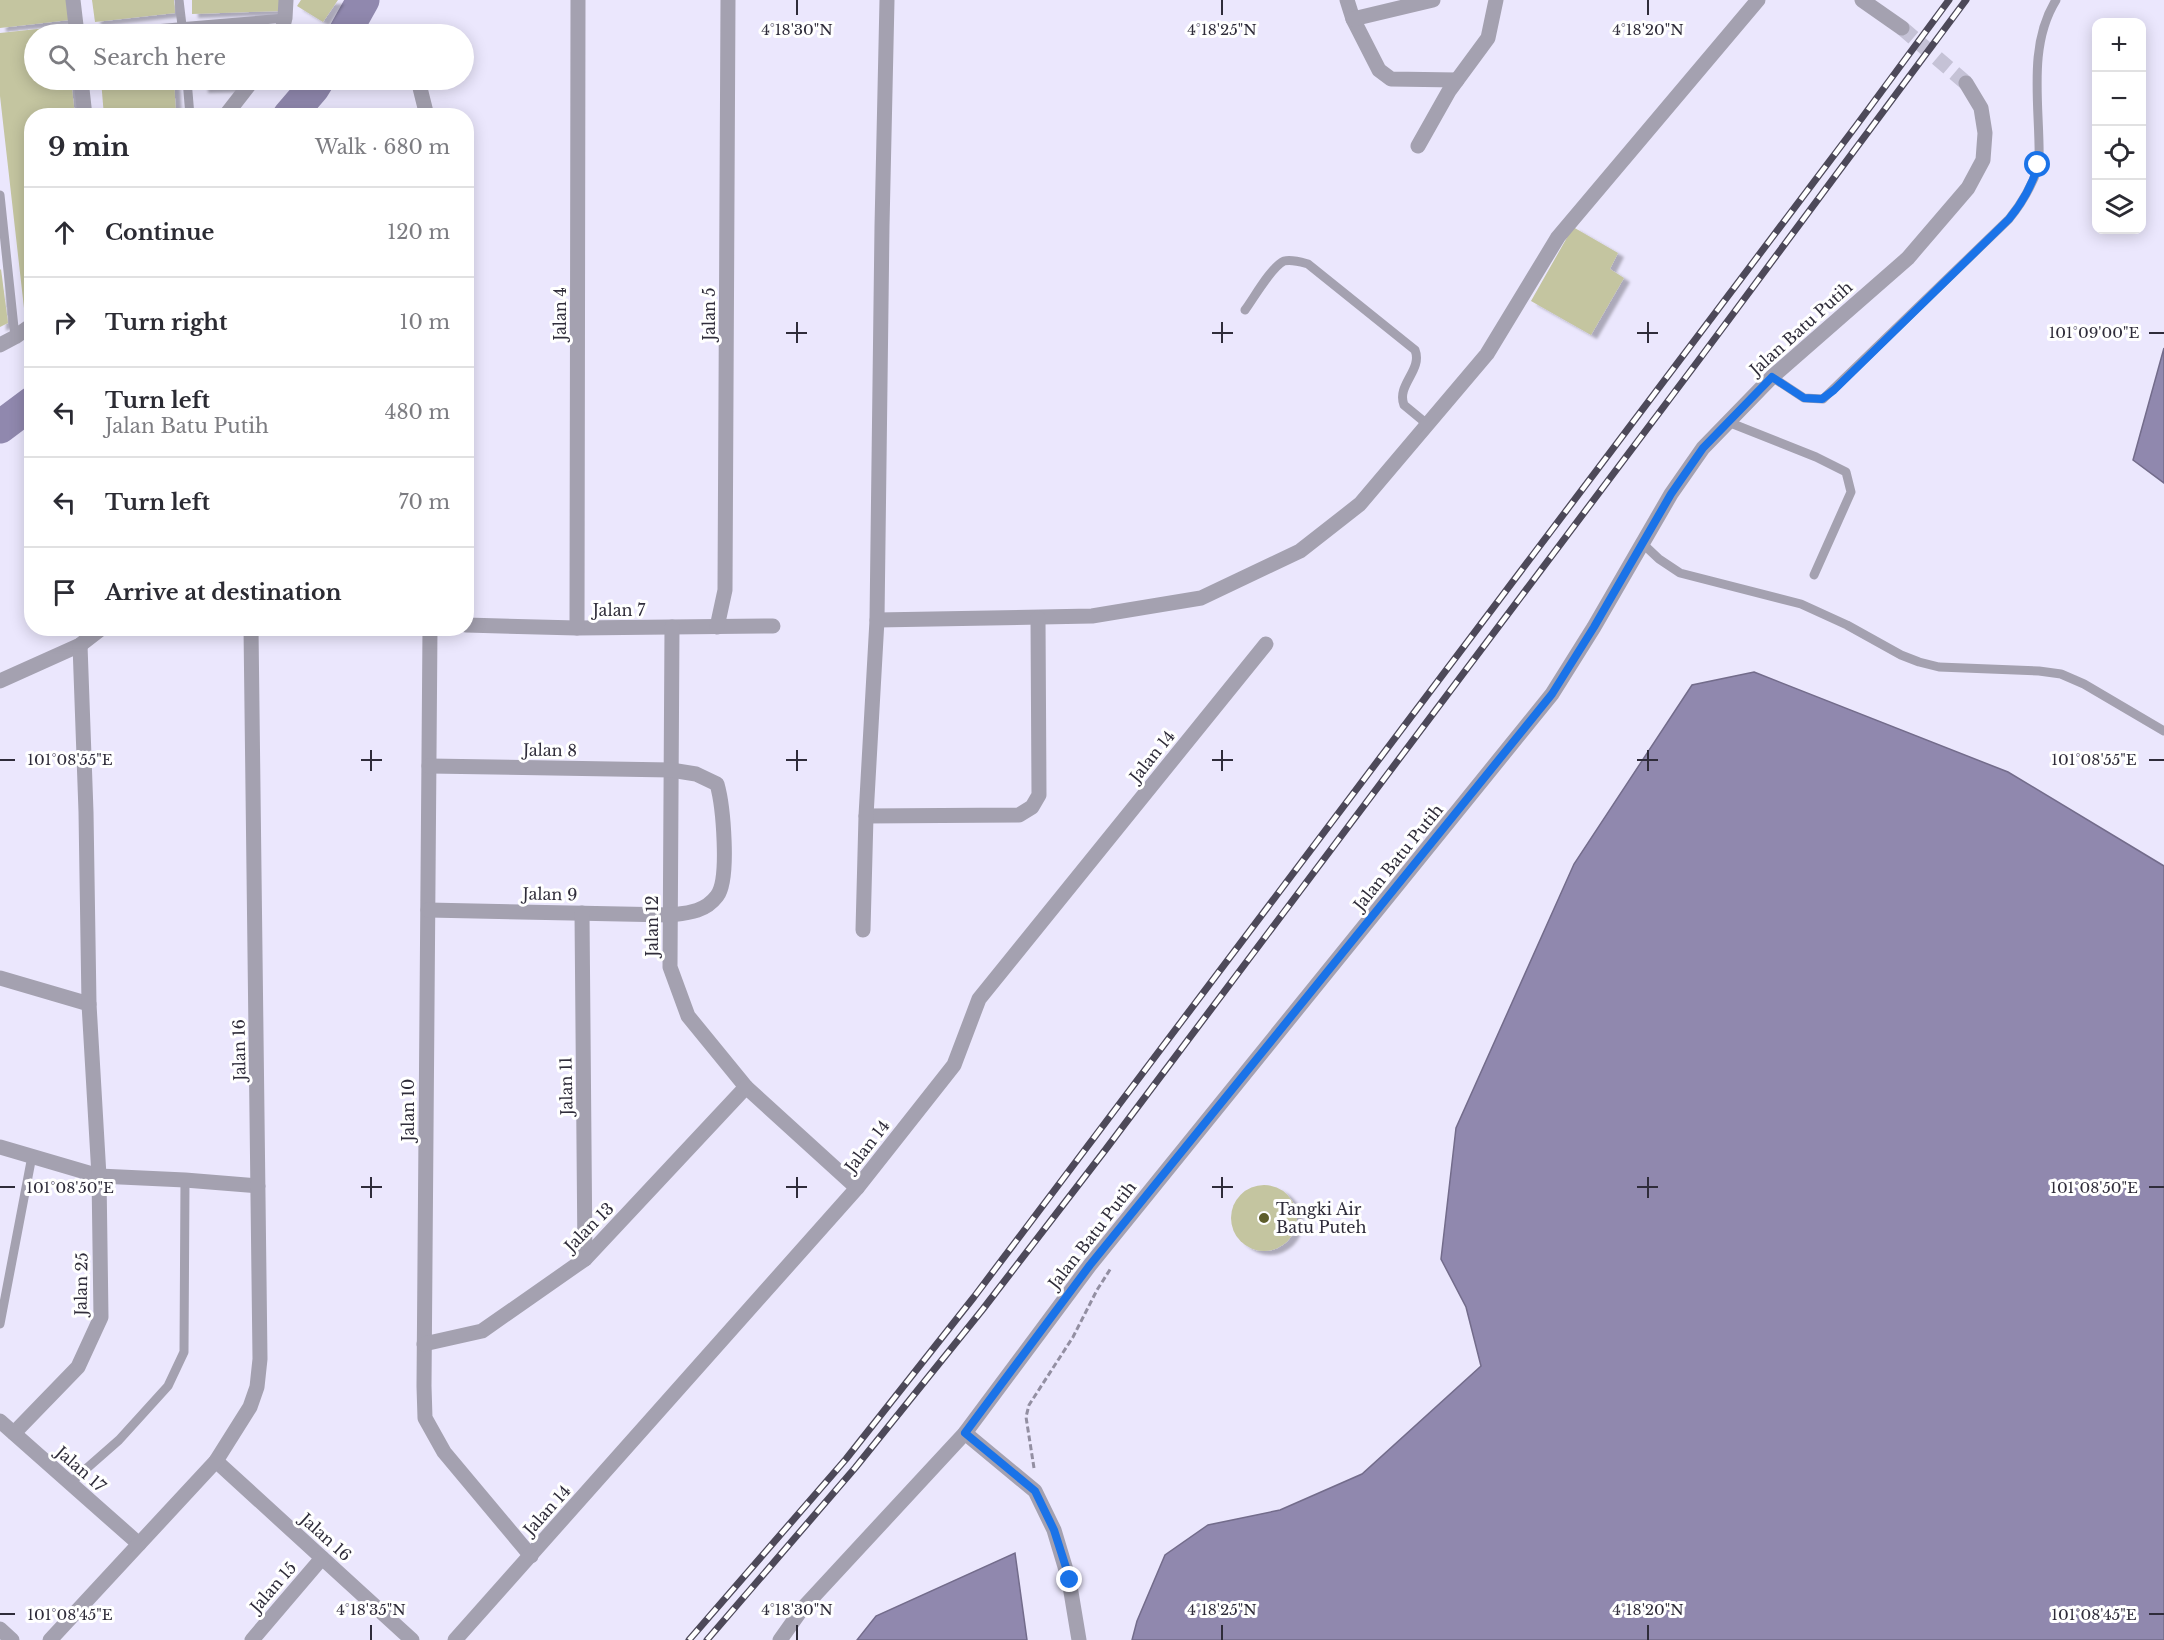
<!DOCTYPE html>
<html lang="en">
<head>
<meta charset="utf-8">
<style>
  :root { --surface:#fff; --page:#f2f2f3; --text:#2b2b33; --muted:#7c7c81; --line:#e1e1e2 }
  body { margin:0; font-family:"Libre Baskerville",serif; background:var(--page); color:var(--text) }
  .controls { position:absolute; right:18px; top:18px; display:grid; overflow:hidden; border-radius:12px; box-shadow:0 3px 15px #0003 }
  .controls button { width:54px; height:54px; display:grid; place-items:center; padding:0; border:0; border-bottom:2px solid var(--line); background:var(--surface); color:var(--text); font:30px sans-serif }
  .stop { position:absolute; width:18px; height:18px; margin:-14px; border:4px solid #1a73e8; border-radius:50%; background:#fff }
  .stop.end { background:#1a73e8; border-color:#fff; box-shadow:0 2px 6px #0008 }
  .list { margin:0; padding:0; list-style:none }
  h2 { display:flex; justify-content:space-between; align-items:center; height:78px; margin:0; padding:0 24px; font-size:26px }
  h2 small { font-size:20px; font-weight:400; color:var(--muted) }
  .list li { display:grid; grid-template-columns:39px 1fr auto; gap:18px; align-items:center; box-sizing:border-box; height:90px; padding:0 24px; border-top:2px solid var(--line) }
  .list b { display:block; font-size:22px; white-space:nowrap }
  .list p { margin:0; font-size:20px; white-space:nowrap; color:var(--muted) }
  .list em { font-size:20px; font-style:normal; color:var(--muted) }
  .icon { flex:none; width:33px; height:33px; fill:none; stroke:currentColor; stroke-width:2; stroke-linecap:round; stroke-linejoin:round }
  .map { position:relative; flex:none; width:2164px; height:1640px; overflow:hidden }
  .search { position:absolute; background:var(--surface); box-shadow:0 3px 15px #0003; left:24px; top:24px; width:450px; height:66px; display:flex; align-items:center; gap:15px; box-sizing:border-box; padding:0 21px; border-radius:33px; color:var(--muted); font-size:22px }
  .panel { position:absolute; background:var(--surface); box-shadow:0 3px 15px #0003; left:24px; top:108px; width:450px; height:528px; border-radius:24px }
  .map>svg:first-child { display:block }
  .water { fill:#9088ae; stroke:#736c8b; stroke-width:1.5 }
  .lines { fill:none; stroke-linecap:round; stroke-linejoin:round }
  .river { stroke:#9088ae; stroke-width:33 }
  .building { fill:#c4c5a0; filter:url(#shadow) }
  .minor-tunnel { stroke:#c5c2d6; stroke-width:15; stroke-dasharray:15 8; stroke-linecap:butt }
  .path { stroke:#938fa2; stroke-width:3; stroke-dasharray:6 3; stroke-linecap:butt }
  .service { stroke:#a4a1b0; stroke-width:9 }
  .minor { stroke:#a4a1b0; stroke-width:15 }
  .rail-casing { stroke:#4d4959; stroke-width:7 }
  .rail { stroke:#fff; stroke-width:4.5; stroke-dasharray:14; stroke-linecap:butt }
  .route { stroke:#1a73e8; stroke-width:8 }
  .ticks { fill:none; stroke:#2f2c3a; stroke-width:2 }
  .poi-dot { fill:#5d5d2a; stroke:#fff; stroke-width:2 }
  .labels { text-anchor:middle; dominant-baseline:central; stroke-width:6; stroke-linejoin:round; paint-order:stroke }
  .street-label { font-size:16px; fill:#2f2c3a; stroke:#fff }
  .poi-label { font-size:16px; fill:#2f2c3a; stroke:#fff; text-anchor:start }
  .ticks-label { font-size:15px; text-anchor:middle; fill:#2f2c3a; stroke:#fff; stroke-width:6; stroke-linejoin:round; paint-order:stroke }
</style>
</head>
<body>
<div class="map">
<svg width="2164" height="1640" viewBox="0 0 2164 1640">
  <defs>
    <filter id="shadow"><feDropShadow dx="6" dy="4" stdDeviation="1.5" flood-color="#0004"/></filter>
  </defs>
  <rect width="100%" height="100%" fill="#ebe7fd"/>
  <g class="water">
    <polygon points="2164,348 2164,483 2133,460"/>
    <polygon points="1754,672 2008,772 2164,866 2164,1640 1132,1640 1137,1621 1165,1555 1208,1525 1280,1510 1362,1474 1481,1366 1466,1307 1441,1259 1456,1128 1574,864 1692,685"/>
    <polygon points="1015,1553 1027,1640 857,1640 876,1616"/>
  </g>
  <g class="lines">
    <g class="river">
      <polyline points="344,34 363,0"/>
      <polyline points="289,116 313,88 318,80"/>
      <polyline points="0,427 32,403"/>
    </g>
  </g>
  <g class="building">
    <polygon points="0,0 66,0 69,20 0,28"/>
    <polygon points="92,0 174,0 175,13 95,22"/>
    <polygon points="192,0 280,0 281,11 192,14"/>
    <polygon points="301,0 338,0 323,22 297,6"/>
    <polygon points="65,26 66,34 34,34 34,80 71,80 75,116 32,116 32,299 24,308 0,96 0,33"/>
    <polygon points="240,30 240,34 213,34 213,33"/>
    <polygon points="101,80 174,80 176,116 104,116"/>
    <polygon points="202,80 240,80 239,88 202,89"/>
    <polygon points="1573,227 1618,253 1610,269 1624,278 1591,335 1531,301"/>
    <polygon points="1,269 8,323 0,327 0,270"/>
    <circle cx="1264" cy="1218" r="33"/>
  </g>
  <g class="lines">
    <polyline class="minor-tunnel" points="1902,28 1966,83"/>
    <polyline class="path" points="1034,1468 1026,1417 1029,1405 1073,1337 1097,1290 1111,1268"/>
    <g class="service">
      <polyline points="179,0 183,34"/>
      <polyline points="95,34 285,18"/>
      <polyline points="187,80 190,116"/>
      <polyline points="0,195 15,337"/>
      <path d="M1245 310C1254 298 1271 267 1284 261 1292 259 1301 262 1308 264L1415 350C1423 370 1396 385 1404 405L1427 424"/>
      <path d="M1772 377 1804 398 1823 399 2009 219C2023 202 2032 186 2039 165 2041 111 2026 48 2056 0"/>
      <polyline points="1728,422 1816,457 1846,472 1851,492 1814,575"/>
      <polyline points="1642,543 1659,559 1680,573 1801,604 1847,625 1901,655 1919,662 1939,667 2039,671 2061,674 2084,684 2164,731"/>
      <polyline points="0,1324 32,1156"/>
      <polyline points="70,1483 119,1440 168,1386 184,1352 185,1180"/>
    </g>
    <g class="minor">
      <polyline points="73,0 77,34"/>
      <polyline points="1347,0 1353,19 1379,70 1391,79 1457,80"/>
      <polyline points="1862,0 1902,28"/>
      <polyline points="1353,19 1433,0"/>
      <polyline points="281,34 285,18 286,0"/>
      <polyline points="81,80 85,116"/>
      <polyline points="418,80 427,116"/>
      <polyline points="225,116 253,80"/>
      <polyline points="1418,146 1449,91 1488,38 1496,0"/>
      <polyline points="0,345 15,337 32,325"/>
      <polyline points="877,620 1092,616 1201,598 1300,551 1360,504 1487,354 1558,237 1758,0"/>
      <polyline points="466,625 577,628 773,626"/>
      <polyline points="672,627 670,967 688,1016 746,1087 857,1188"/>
      <polyline points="717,627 725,590 728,0"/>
      <polyline points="430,628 424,1386 425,1418 444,1452 531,1556"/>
      <polyline points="577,628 578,0"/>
      <polyline points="0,681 80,645 102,628"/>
      <polyline points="866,816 1019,815 1032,807 1039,795 1038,618"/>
      <path d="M428 910 671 915C688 913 705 912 717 896 730 879 723 805 717 784L696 774 671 770 429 766"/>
      <polyline points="582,913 585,1259"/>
      <polyline points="863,930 866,816 877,620 882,226 887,0"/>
      <polyline points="0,978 89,1004"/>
      <polyline points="0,1147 99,1176 185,1180 258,1186"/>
      <polyline points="424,1344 482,1331 585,1259 746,1087"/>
      <polyline points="0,1421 139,1544"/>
      <polyline points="14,1433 78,1367 101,1317 99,1176 89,1004 86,812 80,645"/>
      <polyline points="965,1433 1035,1491 1054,1530 1069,1580 1079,1640"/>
      <polyline points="216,1461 412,1640"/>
      <polyline points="0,1629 12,1640"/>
      <polyline points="50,1640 216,1461 250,1407 257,1387 260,1359 251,628"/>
      <polyline points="252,1640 322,1558"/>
      <polyline points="455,1640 857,1188 954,1065 979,999 1266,644"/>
      <polyline points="780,1640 802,1609 965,1433 1090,1265 1552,694 1594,627 1671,494 1703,448 1772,377 1908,258 1968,188 1983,160 1985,133 1981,108 1966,83"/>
    </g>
    <defs>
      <g id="rail">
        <polyline points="689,1640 846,1459 974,1297 1856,126 1949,0"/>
        <polyline points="707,1640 855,1468 983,1309 1106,1149 1698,361 1966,0"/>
      </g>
    </defs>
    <use href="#rail" class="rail-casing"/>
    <use href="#rail" class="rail"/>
  </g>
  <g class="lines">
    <path class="route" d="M1070 1580 1054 1530 1035 1491 965 1433 1090 1265 1552 694 1594 627 1671 494 1703 448 1772 377 1804 398 1822 399 1834 390 2009 219C2023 202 2032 186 2038 165"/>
  </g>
  <path class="ticks" d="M797 0V15M1222 0V15M1648 0V15M797 322V343M1222 322V343M1648 322V343M786 333H807M1212 333H1233M1637 333H1658M2149 333H2164M371 750V771M797 750V771M1222 750V771M1648 750V771M0 760H15M361 760H382M786 760H807M1212 760H1233M1637 760H1658M2149 760H2164M371 1177V1198M797 1177V1198M1222 1177V1198M1648 1177V1198M0 1187H15M361 1187H382M786 1187H807M1212 1187H1233M1637 1187H1658M2149 1187H2164M0 1614H15M2149 1614H2164M371 1625V1640M797 1625V1640M1222 1625V1640M1648 1625V1640"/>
  <circle class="poi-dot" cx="1264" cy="1218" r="6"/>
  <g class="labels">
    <g class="street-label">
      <text transform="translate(560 314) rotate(-90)">Jalan 4</text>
      <text transform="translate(709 314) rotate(-90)">Jalan 5</text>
      <text transform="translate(1801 328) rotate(-42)">Jalan Batu Putih</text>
      <text x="619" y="610">Jalan 7</text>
      <text transform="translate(550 750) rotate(1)">Jalan 8</text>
      <text transform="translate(1152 756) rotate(-51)">Jalan 14</text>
      <text transform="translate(1398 857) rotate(-51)">Jalan Batu Putih</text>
      <text transform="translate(550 894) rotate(1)">Jalan 9</text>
      <text transform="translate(652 926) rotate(-90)">Jalan 12</text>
      <text transform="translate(239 1050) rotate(-91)">Jalan 16</text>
      <text transform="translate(566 1086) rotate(-91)">Jalan 11</text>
      <text transform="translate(408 1110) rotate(-90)">Jalan 10</text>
      <text transform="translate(867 1146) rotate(-52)">Jalan 14</text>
      <text transform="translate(589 1227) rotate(-45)">Jalan 13</text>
      <text transform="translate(1092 1235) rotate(-52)">Jalan Batu Putih</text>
      <text transform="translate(81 1284) rotate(-89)">Jalan 25</text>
      <text transform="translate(81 1469) rotate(41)">Jalan 17</text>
      <text transform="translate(547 1510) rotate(-48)">Jalan 14</text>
      <text transform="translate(326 1537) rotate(42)">Jalan 16</text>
      <text transform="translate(273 1587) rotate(-49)">Jalan 15</text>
    </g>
    <g class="poi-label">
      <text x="1276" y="1209">Tangki Air<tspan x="1276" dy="18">Batu Puteh</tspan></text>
    </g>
  </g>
  <g class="ticks-label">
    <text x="797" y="35">4°18'30"N</text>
    <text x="1222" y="35">4°18'25"N</text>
    <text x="1648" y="35">4°18'20"N</text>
    <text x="2094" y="338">101°09'00"E</text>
    <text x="2094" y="765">101°08'55"E</text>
    <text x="70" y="765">101°08'55"E</text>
    <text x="2094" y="1193">101°08'50"E</text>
    <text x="70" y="1193">101°08'50"E</text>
    <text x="371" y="1615">4°18'35"N</text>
    <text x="797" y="1615">4°18'30"N</text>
    <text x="1222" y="1615">4°18'25"N</text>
    <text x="1648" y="1615">4°18'20"N</text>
    <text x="70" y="1620">101°08'45"E</text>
    <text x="2094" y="1620">101°08'45"E</text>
  </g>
</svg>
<div class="controls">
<button>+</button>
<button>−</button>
<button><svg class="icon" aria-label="locate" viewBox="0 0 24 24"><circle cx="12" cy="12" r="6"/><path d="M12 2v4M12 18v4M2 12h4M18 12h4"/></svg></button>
<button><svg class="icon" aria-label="layers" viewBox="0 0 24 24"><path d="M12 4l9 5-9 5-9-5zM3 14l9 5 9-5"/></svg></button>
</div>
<div class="stop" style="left:2038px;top:165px"></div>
<div class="stop end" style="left:1070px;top:1580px"></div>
<div class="search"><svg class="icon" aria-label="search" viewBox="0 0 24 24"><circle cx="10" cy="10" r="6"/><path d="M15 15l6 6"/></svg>Search here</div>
<section class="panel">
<h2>9 min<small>Walk · 680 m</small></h2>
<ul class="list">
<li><svg class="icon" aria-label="ahead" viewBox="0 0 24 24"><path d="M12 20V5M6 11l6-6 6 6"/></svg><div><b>Continue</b></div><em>120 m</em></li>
<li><svg class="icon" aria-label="right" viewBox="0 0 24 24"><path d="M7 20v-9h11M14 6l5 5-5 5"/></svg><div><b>Turn right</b></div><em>10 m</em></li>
<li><svg class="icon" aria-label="left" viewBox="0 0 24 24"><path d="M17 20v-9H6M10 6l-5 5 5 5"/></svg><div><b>Turn left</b><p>Jalan Batu Putih</p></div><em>480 m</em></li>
<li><svg class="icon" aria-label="left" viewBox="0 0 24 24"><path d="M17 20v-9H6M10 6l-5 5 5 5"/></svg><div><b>Turn left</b></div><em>70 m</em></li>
<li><svg class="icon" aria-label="arrive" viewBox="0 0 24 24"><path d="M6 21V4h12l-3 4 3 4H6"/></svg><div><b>Arrive at destination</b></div></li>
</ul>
</section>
</div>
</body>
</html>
